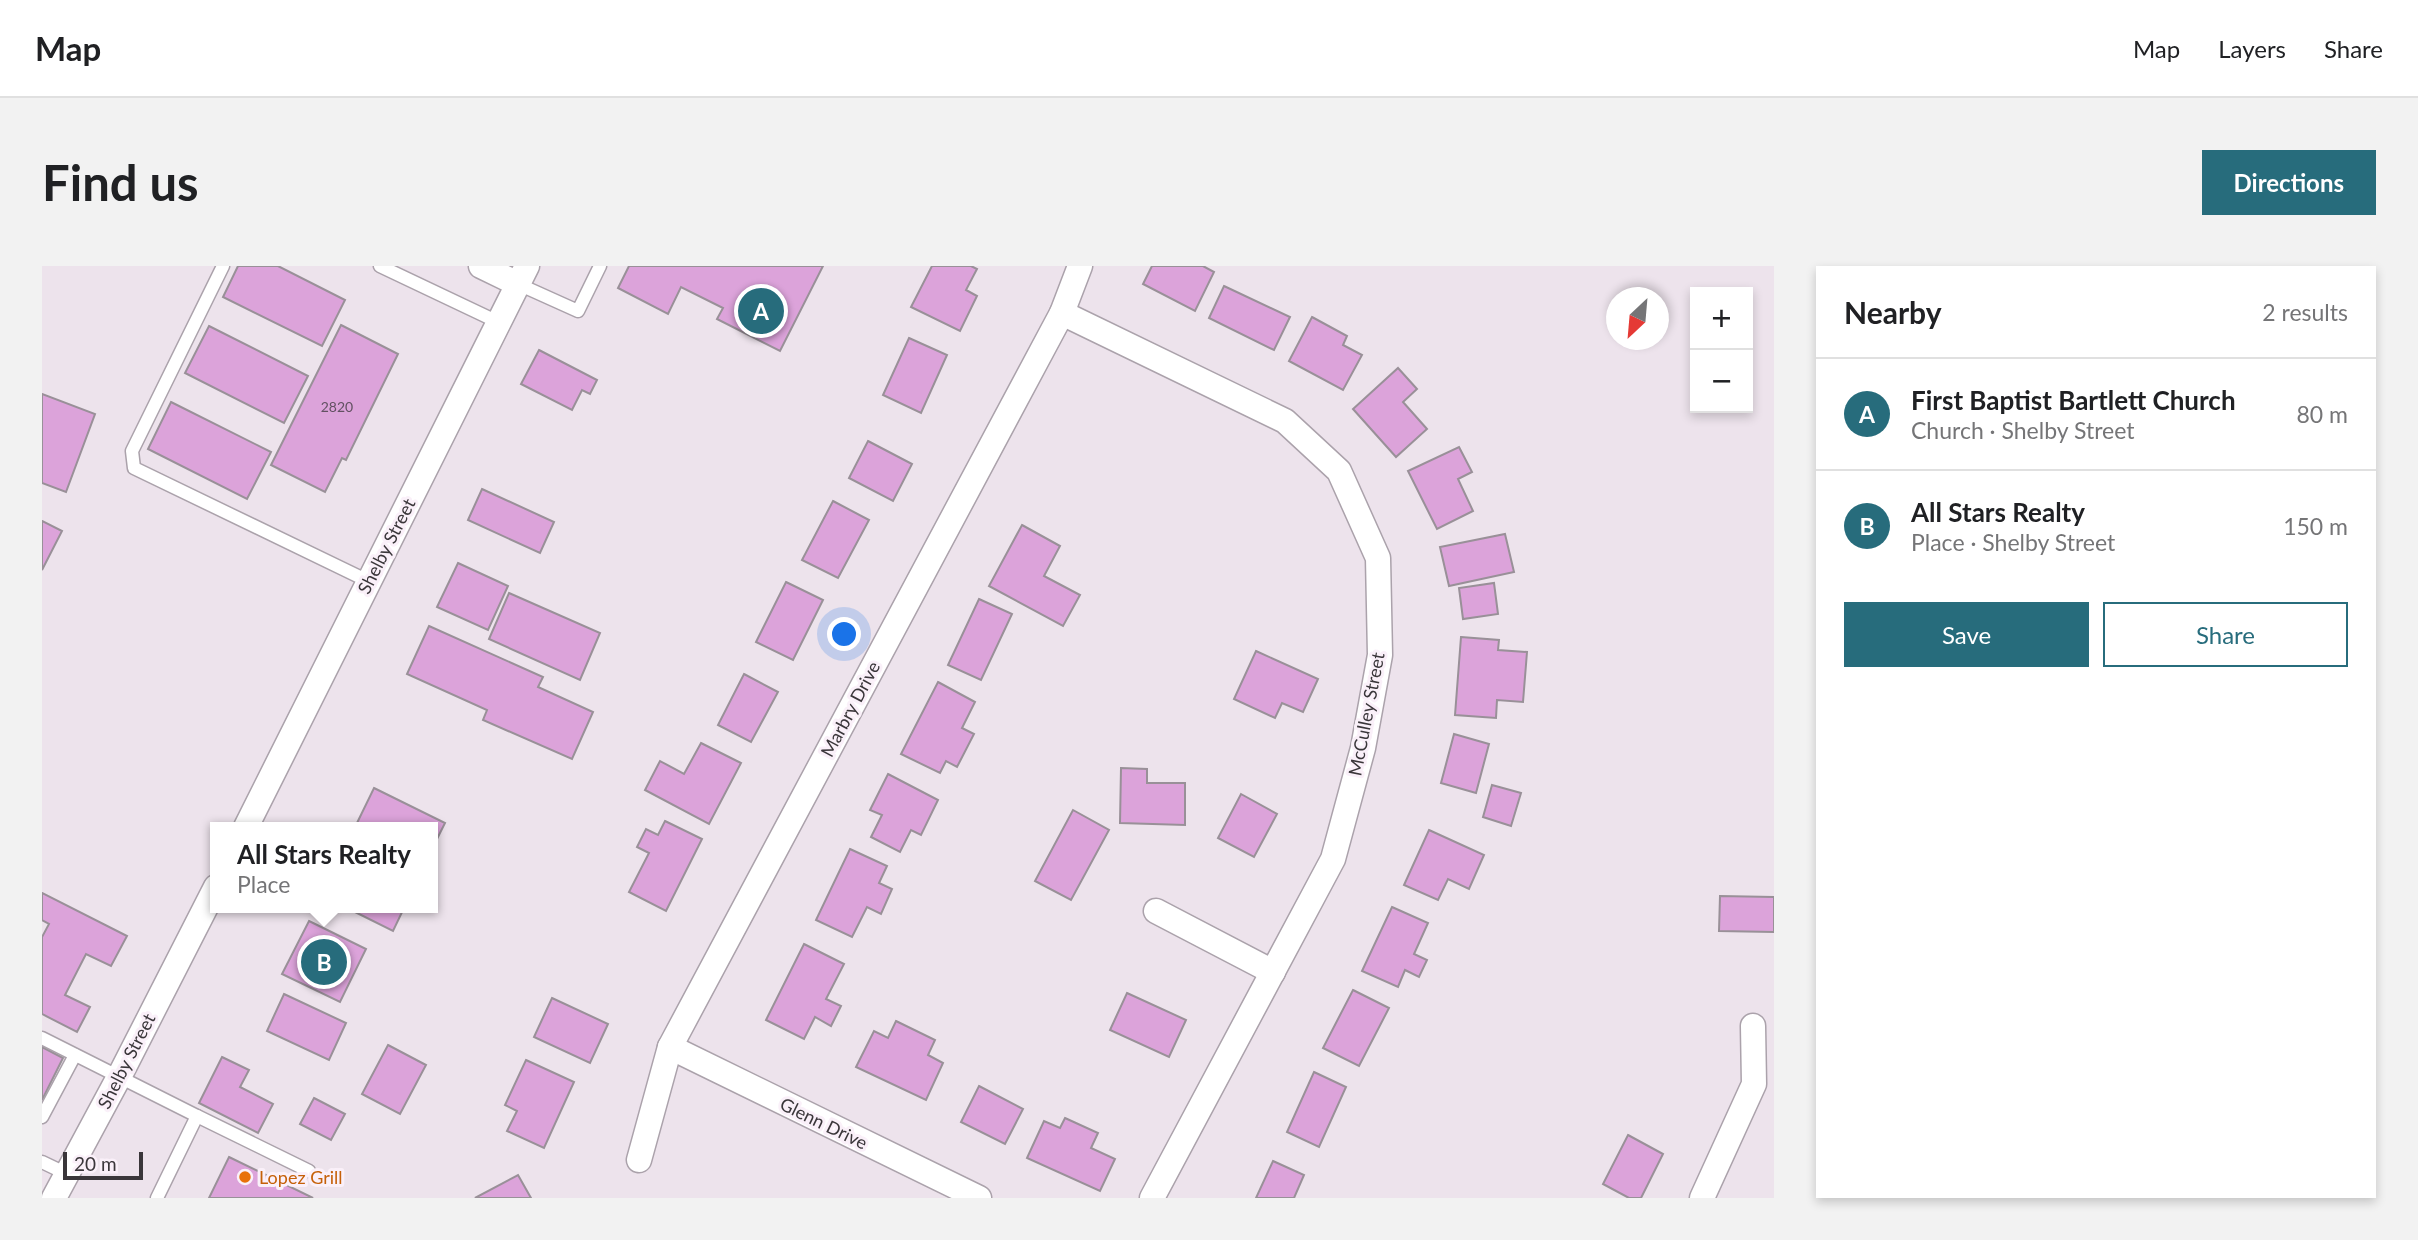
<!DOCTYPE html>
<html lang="en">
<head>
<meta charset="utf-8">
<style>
  :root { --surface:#fff; --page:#f2f2f2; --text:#202124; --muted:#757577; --line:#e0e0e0; --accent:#276c7c }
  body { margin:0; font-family:Lato,sans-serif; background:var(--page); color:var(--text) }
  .controls { position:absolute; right:21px; top:21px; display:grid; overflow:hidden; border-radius:0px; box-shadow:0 4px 10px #0003 }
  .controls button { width:63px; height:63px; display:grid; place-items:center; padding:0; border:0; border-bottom:2px solid var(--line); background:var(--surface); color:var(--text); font:35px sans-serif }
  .compass { position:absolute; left:1564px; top:21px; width:63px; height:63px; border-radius:50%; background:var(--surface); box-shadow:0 4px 10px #0003; rotate:206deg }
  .scale { position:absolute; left:21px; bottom:18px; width:80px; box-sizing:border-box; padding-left:7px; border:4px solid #3a363a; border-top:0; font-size:19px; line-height:24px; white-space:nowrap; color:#3a363a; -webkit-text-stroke:5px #faf0f9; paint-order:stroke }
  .you { position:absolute; left:803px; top:369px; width:24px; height:24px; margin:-18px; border:5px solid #fff; border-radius:50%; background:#1a73e8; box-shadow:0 0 0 10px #1a73e833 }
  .badge { display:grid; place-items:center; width:46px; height:46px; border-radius:50%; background:var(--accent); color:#fff; font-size:23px; font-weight:700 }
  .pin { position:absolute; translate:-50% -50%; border:4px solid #fff; box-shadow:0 2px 7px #0006 }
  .popup { position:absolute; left:168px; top:556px; width:228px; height:91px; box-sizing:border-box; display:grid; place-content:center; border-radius:0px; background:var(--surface); filter:drop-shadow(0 2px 5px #0005); font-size:23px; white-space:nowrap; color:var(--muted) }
  .popup b { font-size:26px; color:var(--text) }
  .popup::after { content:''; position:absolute; left:50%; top:100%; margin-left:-14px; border:14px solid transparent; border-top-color:var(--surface) }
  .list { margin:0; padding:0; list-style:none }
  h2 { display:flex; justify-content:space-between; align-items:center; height:91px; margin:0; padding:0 28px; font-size:30px }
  h2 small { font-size:23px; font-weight:400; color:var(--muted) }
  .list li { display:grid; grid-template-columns:46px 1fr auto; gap:21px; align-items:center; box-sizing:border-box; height:112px; padding:0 28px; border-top:2px solid var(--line) }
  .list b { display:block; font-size:26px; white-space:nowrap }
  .list p { margin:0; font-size:23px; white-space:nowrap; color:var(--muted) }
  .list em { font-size:23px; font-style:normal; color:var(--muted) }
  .actions { display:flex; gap:14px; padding:21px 28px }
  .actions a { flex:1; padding:16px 0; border:2px solid var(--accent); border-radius:0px; text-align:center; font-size:24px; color:var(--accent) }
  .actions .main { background:var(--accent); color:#fff }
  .map { position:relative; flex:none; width:1732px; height:932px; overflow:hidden; border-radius:0px }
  header { display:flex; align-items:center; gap:42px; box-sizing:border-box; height:98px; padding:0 35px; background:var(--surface); border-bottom:2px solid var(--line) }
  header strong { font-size:33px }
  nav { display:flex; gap:38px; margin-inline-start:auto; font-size:24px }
  .intro { display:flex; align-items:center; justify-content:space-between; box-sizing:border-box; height:168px; padding:0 42px }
  h1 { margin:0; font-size:49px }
  .button { padding:18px 32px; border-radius:0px; background:var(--accent); color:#fff; font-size:24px; font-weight:700 }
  main { display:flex; gap:42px; padding:0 42px }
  aside { flex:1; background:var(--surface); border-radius:0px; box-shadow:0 4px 10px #0003 }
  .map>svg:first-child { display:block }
  .building { fill:#dca3da; stroke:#999098; stroke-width:2 }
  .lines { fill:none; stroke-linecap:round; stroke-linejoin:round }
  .lane-casing { stroke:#aba2ab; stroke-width:15 }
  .street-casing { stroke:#aba2ab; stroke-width:27 }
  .lane { stroke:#fff; stroke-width:12 }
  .street { stroke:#fff; stroke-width:24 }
  .food-dot { fill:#e8710a; stroke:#faf0f9; stroke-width:2.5 }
  .labels { text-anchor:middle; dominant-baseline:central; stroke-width:6; stroke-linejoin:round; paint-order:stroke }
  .number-label { font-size:14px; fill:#625162 }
  .street-label { font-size:18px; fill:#3a363a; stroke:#faf0f9 }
  .food-label { font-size:18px; fill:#c56008; stroke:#faf0f9; text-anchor:start }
</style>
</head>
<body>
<header>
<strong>Map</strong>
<nav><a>Map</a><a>Layers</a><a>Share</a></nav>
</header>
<div class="intro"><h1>Find us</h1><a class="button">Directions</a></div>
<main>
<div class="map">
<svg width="1732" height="932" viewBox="0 0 1732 932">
  <rect width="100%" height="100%" fill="#ede3ec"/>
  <g class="building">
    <polygon points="196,0 236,0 303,34 280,80 181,31"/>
    <polygon points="587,0 781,0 738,85 675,53 681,42 639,21 626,48 576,22"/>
    <polygon points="890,0 929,0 935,3 924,24 935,30 918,65 869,41"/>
    <polygon points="1110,0 1161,0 1172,6 1153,45 1101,18"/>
    <polygon points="1182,20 1248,51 1232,84 1167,52"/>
    <polygon points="1270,51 1305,70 1301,79 1320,89 1301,124 1247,95"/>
    <polygon points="299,59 356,88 304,194 300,192 283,226 229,199"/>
    <polygon points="167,60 266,110 242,157 143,107"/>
    <polygon points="867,72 905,89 879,147 841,129"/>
    <polygon points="497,84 555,114 548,128 540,124 530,144 479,118"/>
    <polygon points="1356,102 1375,123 1361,136 1385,163 1354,191 1311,143"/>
    <polygon points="0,128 53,148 24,226 0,217"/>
    <polygon points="129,136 229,186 205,233 106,183"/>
    <polygon points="826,175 870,198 851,235 807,212"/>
    <polygon points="1417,181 1430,206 1416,213 1431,245 1395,263 1366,205"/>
    <polygon points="440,223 512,256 498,287 426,254"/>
    <polygon points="791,235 827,254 796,312 760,294"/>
    <polygon points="0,255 20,265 0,304"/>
    <polygon points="980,259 1018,280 1002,310 1038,329 1021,360 947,320"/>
    <polygon points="1463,268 1472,306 1407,320 1398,281"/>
    <polygon points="416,297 466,320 446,364 395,341"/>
    <polygon points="744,316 781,334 751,394 714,376"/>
    <polygon points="1452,317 1456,348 1421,353 1417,322"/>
    <polygon points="467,327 558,367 538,414 447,373"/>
    <polygon points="937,333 970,348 939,414 906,399"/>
    <polygon points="387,360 501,411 496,421 551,446 530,493 441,454 445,444 365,408"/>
    <polygon points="1419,371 1457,374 1456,384 1485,386 1481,436 1455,434 1454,452 1413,449"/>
    <polygon points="1214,385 1276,413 1261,446 1240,437 1233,452 1192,433"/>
    <polygon points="702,408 736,426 709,476 676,459"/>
    <polygon points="896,416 933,436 920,462 932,468 915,501 904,495 898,507 859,488"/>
    <polygon points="1412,468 1447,478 1434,527 1399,517"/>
    <polygon points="659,477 699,497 667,558 603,524 618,495 642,508"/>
    <polygon points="1079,502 1105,503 1105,517 1143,517 1143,559 1078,557"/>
    <polygon points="846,508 896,534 879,569 869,564 858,586 829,571 840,549 828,544"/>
    <polygon points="1450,519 1479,527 1469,560 1441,551"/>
    <polygon points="332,522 403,557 390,583 390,561 325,561 315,557"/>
    <polygon points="1199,528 1235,548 1212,591 1176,572"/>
    <polygon points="1031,544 1067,564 1029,634 993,615"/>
    <polygon points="623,555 660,573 624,645 587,626 607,587 595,581 604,563 616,569"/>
    <polygon points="1387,564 1442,589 1427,623 1406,613 1396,634 1362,619"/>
    <polygon points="808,583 845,600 837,617 850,623 839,648 825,641 810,671 774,654"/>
    <polygon points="0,627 85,670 69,700 44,688 23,729 48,741 35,766 0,748 0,671 7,658 0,654"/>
    <polygon points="1678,630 1732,631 1732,666 1677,665"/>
    <polygon points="1350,641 1386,657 1372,688 1385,694 1377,711 1363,704 1356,721 1320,705"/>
    <polygon points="305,642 362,642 351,665"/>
    <polygon points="267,655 324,683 298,736 240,708"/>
    <polygon points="762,678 802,698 784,733 799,740 789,760 773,751 762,773 724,754"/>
    <polygon points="1311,724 1347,742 1317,800 1281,782"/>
    <polygon points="1085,727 1144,754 1127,791 1068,764"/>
    <polygon points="242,728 304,757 287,794 225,765"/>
    <polygon points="510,732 566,758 548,797 492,771"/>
    <polygon points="854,755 893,774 886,789 901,797 884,834 814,801 832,765 846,772"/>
    <polygon points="346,779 384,799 358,848 320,828"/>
    <polygon points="0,781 21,792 0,834"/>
    <polygon points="180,791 207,804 198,821 231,838 216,867 157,837"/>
    <polygon points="484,794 532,816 502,882 465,865 475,845 463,839"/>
    <polygon points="1272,806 1304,821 1277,881 1245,866"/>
    <polygon points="937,820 981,843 963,878 919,856"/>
    <polygon points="272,832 303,848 289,874 258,858"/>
    <polygon points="1023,852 1056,867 1049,882 1073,893 1058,925 985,892 1002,855 1018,862"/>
    <polygon points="1586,869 1621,888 1599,932 1587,932 1561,918"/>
    <polygon points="187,891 271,932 167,932"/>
    <polygon points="1231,895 1262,909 1252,932 1214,932"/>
    <polygon points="476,909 489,932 433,932"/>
  </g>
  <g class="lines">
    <defs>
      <g id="lane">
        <polyline points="181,0 90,185 92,202 326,315"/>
        <polyline points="338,0 456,56"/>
        <polyline points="476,18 536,45 558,0"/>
        <polyline points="0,772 155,850 115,932"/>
        <polyline points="155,850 267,905"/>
        <polyline points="0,851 33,789"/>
        <polyline points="0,896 25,908"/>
      </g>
      <g id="street">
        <polyline points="439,0 476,18"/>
        <polyline points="1020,47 1243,155 1297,205 1336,292 1338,389 1321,482 1291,593 1110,932"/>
        <polyline points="204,561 485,0"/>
        <polyline points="1114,645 1231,706"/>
        <polyline points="628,781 937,932"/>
        <polyline points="597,894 628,781 1020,47 1038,0"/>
        <polyline points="12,932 77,811 174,621"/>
        <polyline points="1660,932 1712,818 1711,760"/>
      </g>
    </defs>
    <use href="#lane" class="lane-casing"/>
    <use href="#street" class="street-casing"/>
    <use href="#lane" class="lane"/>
    <use href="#street" class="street"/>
  </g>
  <circle class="food-dot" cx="203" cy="911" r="7"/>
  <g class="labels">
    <g class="number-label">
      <text x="295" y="140">2820</text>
    </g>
    <g class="street-label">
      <text transform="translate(344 280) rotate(-63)">Shelby Street</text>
      <text transform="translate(808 443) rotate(-62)">Marbry Drive</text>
      <text transform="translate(1324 448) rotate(-79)">McCulley Street</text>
      <text transform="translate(84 795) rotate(-63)">Shelby Street</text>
      <text transform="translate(782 857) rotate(26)">Glenn Drive</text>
    </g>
    <g class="food-label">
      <text x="217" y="911">Lopez Grill</text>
    </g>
  </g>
</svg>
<div class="controls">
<button>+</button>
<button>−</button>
</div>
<svg class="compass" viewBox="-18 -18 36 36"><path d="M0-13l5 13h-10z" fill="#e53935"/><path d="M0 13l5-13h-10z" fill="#757577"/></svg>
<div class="scale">20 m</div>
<div class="you"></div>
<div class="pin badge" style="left:719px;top:45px">A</div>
<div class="pin badge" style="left:282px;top:696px">B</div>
<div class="popup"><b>All Stars Realty</b>Place</div>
</div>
<aside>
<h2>Nearby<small>2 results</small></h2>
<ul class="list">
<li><span class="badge">A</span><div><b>First Baptist Bartlett Church</b><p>Church · Shelby Street</p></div><em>80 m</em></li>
<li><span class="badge">B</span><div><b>All Stars Realty</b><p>Place · Shelby Street</p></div><em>150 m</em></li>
</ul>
<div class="actions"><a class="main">Save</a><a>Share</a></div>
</aside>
</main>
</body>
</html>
